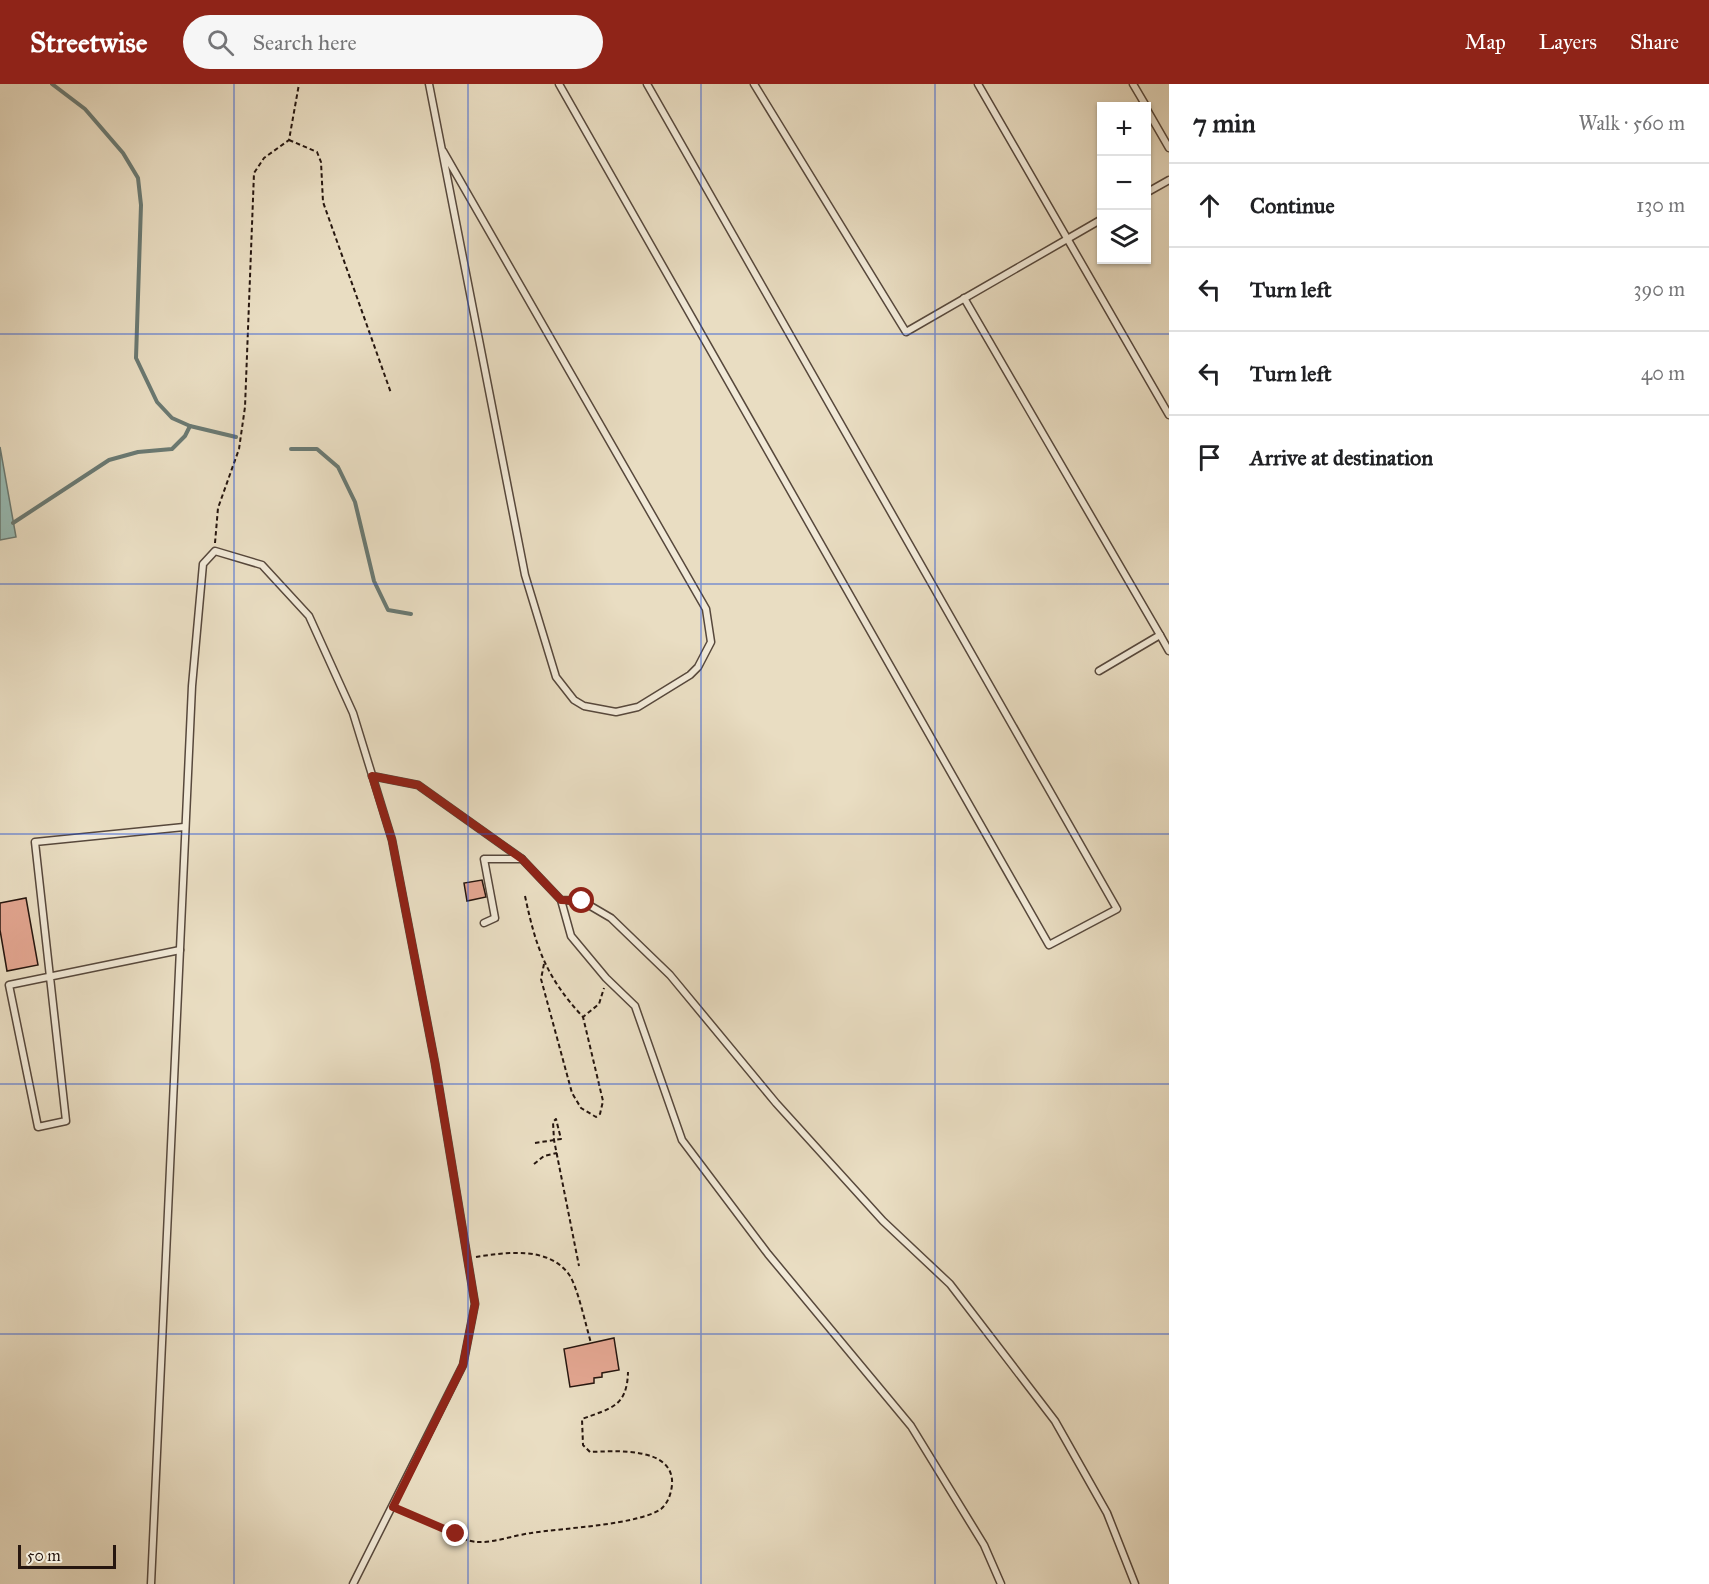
<!DOCTYPE html>
<html lang="en">
<head>
<meta charset="utf-8">
<style>
  :root { --surface:#fff; --page:#f6f6f6; --text:#202124; --muted:#757577; --line:#e0e0e0; --accent:#8f2418 }
  body { margin:0; font-family:"IM FELL Great Primer",serif; background:var(--page); color:var(--text) }
  .controls { position:absolute; right:18px; top:18px; display:grid; overflow:hidden; border-radius:0px; box-shadow:0 2px 4px #0004 }
  .controls button { width:54px; height:54px; display:grid; place-items:center; padding:0; border:0; border-bottom:2px solid var(--line); background:var(--surface); color:var(--text); font:30px sans-serif }
  .scale { position:absolute; left:18px; bottom:15px; width:98px; box-sizing:border-box; padding-left:6px; border:3px solid #26160f; border-top:0; font-size:16px; line-height:21px; white-space:nowrap; color:#26160f; -webkit-text-stroke:4px #f1e9d7; paint-order:stroke }
  .stop { position:absolute; width:18px; height:18px; margin:-14px; border:4px solid #8f2418; border-radius:50%; background:#fff }
  .stop.end { background:#8f2418; border-color:#fff; box-shadow:0 2px 6px #0008 }
  .list { margin:0; padding:0; list-style:none }
  h2 { display:flex; justify-content:space-between; align-items:center; height:78px; margin:0; padding:0 24px; font-size:26px }
  h2 small { font-size:20px; font-weight:400; color:var(--muted) }
  .list li { display:grid; grid-template-columns:39px 1fr auto; gap:18px; align-items:center; box-sizing:border-box; height:84px; padding:0 24px; border-top:2px solid var(--line) }
  .list b { display:block; font-size:22px; white-space:nowrap }
  .list em { font-size:20px; font-style:normal; color:var(--muted) }
  .icon { flex:none; width:33px; height:33px; fill:none; stroke:currentColor; stroke-width:2; stroke-linecap:round; stroke-linejoin:round }
  .map { position:relative; flex:none; width:1169px; height:1500px; overflow:hidden }
  header { display:flex; align-items:center; gap:36px; box-sizing:border-box; height:84px; padding:0 30px; background:var(--accent); color:#fff }
  header strong { font-size:28px }
  nav { display:flex; gap:33px; margin-inline-start:auto; font-size:21px }
  .search { width:420px; height:54px; background:var(--page); display:flex; align-items:center; gap:15px; box-sizing:border-box; padding:0 21px; border-radius:33px; color:var(--muted); font-size:22px }
  main { display:flex }
  aside { flex:1; background:var(--surface) }
  .map>svg:first-child { display:block }
  .water { fill:#97bbb4; stroke:#6a7972; stroke-width:1.5 }
  .lines { fill:none; stroke-linecap:round; stroke-linejoin:round }
  .stream { stroke:#6a7972; stroke-width:4 }
  .building { fill:#e3a691; stroke:#26160f; stroke-width:1.5 }
  .service-casing { stroke:#57483c; stroke-width:9 }
  .path { stroke:#26160f; stroke-width:2; stroke-dasharray:4.5 3; stroke-linecap:butt }
  .service { stroke:#f1e9d7; stroke-width:6 }
  .route { stroke:#8f2418; stroke-width:8 }
  .grid { fill:none; stroke:#1d4ed8; stroke-width:1.5; stroke-opacity:0.55 }
</style>
</head>
<body>
<header>
<strong>Streetwise</strong>
<div class="search"><svg class="icon" aria-label="search" viewBox="0 0 24 24"><circle cx="10" cy="10" r="6"/><path d="M15 15l6 6"/></svg>Search here</div>
<nav><a>Map</a><a>Layers</a><a>Share</a></nav>
</header>
<main>
<div class="map">
<svg width="1169" height="1500" viewBox="0 0 1169 1500">
  <rect width="100%" height="100%" fill="#e9ddc2"/>
  <filter id="stains"><feTurbulence type="fractalNoise" baseFrequency=".00333" numOctaves="4"/><feColorMatrix values="0 0 0 0 .2 0 0 0 0 .09 0 0 0 0 .02 0 0 0 .5 -.17"/></filter>
  <radialGradient id="worn" r=".72"><stop offset=".6" stop-color="#630" stop-opacity="0"/><stop offset="1" stop-color="#630" stop-opacity=".3"/></radialGradient>
  <polygon class="water" points="0,363 16,453 0,456"/>
  <g class="lines">
    <g class="stream">
      <polyline points="52,0 85,25 123,69 138,94 141,121 136,274 157,318 172,334 190,342 236,353"/>
      <polyline points="291,365 317,365 338,383 355,418 374,497 388,526 411,530"/>
      <polyline points="13,439 109,376 138,368 172,365 185,352 190,342"/>
    </g>
  </g>
  <g class="building">
    <polygon points="482,796 486,813 467,817 464,799"/>
    <polygon points="26,814 38,881 7,887 0,846 0,819"/>
    <polygon points="614,1254 619,1286 602,1289 602,1293 594,1294 594,1299 570,1303 564,1265"/>
  </g>
  <g class="lines">
    <defs>
      <g id="service">
        <polyline points="429,0 525,491 556,593 574,616 584,622 616,628 638,623 690,591 698,583 711,558 706,525 443,67"/>
        <polyline points="559,0 1049,861 1117,825 647,0"/>
        <polyline points="754,0 906,248 1102,135"/>
        <polyline points="978,0 1169,331"/>
        <polyline points="1133,0 1146,22"/>
        <polyline points="1146,24 1169,64"/>
        <polyline points="1146,109 1169,96"/>
        <polyline points="964,214 1160,551 1099,587"/>
        <polyline points="1160,551 1169,567"/>
        <polyline points="372,692 418,701 522,775"/>
        <polyline points="561,816 571,852 606,894 635,922 682,1056 768,1170 911,1342 984,1461 1001,1500"/>
        <polyline points="484,839 495,834 484,775 522,775 561,816 582,817 611,834 670,891 776,1019 883,1137 950,1200 1055,1337 1107,1429 1135,1500"/>
        <polyline points="180,866 9,901 38,1043 66,1037 35,758 184,743"/>
        <polyline points="151,1500 192,602 203,480 215,467 262,481 309,532 353,629 392,756 435,979 475,1220 463,1281 353,1500"/>
      </g>
    </defs>
    <use href="#service" class="service-casing"/>
    <g class="path">
      <polyline points="289,56 317,68 321,78 323,118 391,309"/>
      <polyline points="215,459 218,424 239,365 245,323 254,89 264,74 289,56 299,0"/>
      <path d="M525 812C536 864 546 893 583 933L599 920 604 904"/>
      <polyline points="544,880 541,895 572,1009 581,1024 596,1033 600,1030 603,1017 583,933"/>
      <polyline points="535,1059 561,1055 556,1035 553,1038 554,1056 579,1182"/>
      <polyline points="534,1080 544,1072 557,1069"/>
      <path d="M476 1173C507 1168 550 1162 570 1192 578 1205 586 1242 591 1259"/>
      <path d="M401 1427C419 1435 460 1457 477 1458 494 1459 515 1451 531 1449 562 1444 638 1441 661 1425 668 1419 671 1410 672 1401 675 1362 614 1367 590 1368L583 1361 582 1335C611 1324 627 1323 628 1288"/>
    </g>
    <use href="#service" class="service"/>
  </g>
  <g class="lines">
    <polyline class="route" points="456,1450 393,1423 463,1281 475,1220 435,979 392,756 372,692 418,701 522,775 561,816 582,817"/>
  </g>
  <path class="grid" d="M234 0V1500M468 0V1500M701 0V1500M935 0V1500M0 250H1169M0 500H1169M0 750H1169M0 1000H1169M0 1250H1169"/>
  <rect width="100%" height="100%" filter="url(#stains)"/>
  <rect width="100%" height="100%" fill="url(#worn)"/>
</svg>
<div class="controls">
<button>+</button>
<button>−</button>
<button><svg class="icon" aria-label="layers" viewBox="0 0 24 24"><path d="M12 4l9 5-9 5-9-5zM3 14l9 5 9-5"/></svg></button>
</div>
<div class="scale">50 m</div>
<div class="stop" style="left:582px;top:817px"></div>
<div class="stop end" style="left:456px;top:1450px"></div>
</div>
<aside>
<h2>7 min<small>Walk · 560 m</small></h2>
<ul class="list">
<li><svg class="icon" aria-label="ahead" viewBox="0 0 24 24"><path d="M12 20V5M6 11l6-6 6 6"/></svg><div><b>Continue</b></div><em>130 m</em></li>
<li><svg class="icon" aria-label="left" viewBox="0 0 24 24"><path d="M17 20v-9H6M10 6l-5 5 5 5"/></svg><div><b>Turn left</b></div><em>390 m</em></li>
<li><svg class="icon" aria-label="left" viewBox="0 0 24 24"><path d="M17 20v-9H6M10 6l-5 5 5 5"/></svg><div><b>Turn left</b></div><em>40 m</em></li>
<li><svg class="icon" aria-label="arrive" viewBox="0 0 24 24"><path d="M6 21V4h12l-3 4 3 4H6"/></svg><div><b>Arrive at destination</b></div></li>
</ul>
</aside>
</main>
</body>
</html>
